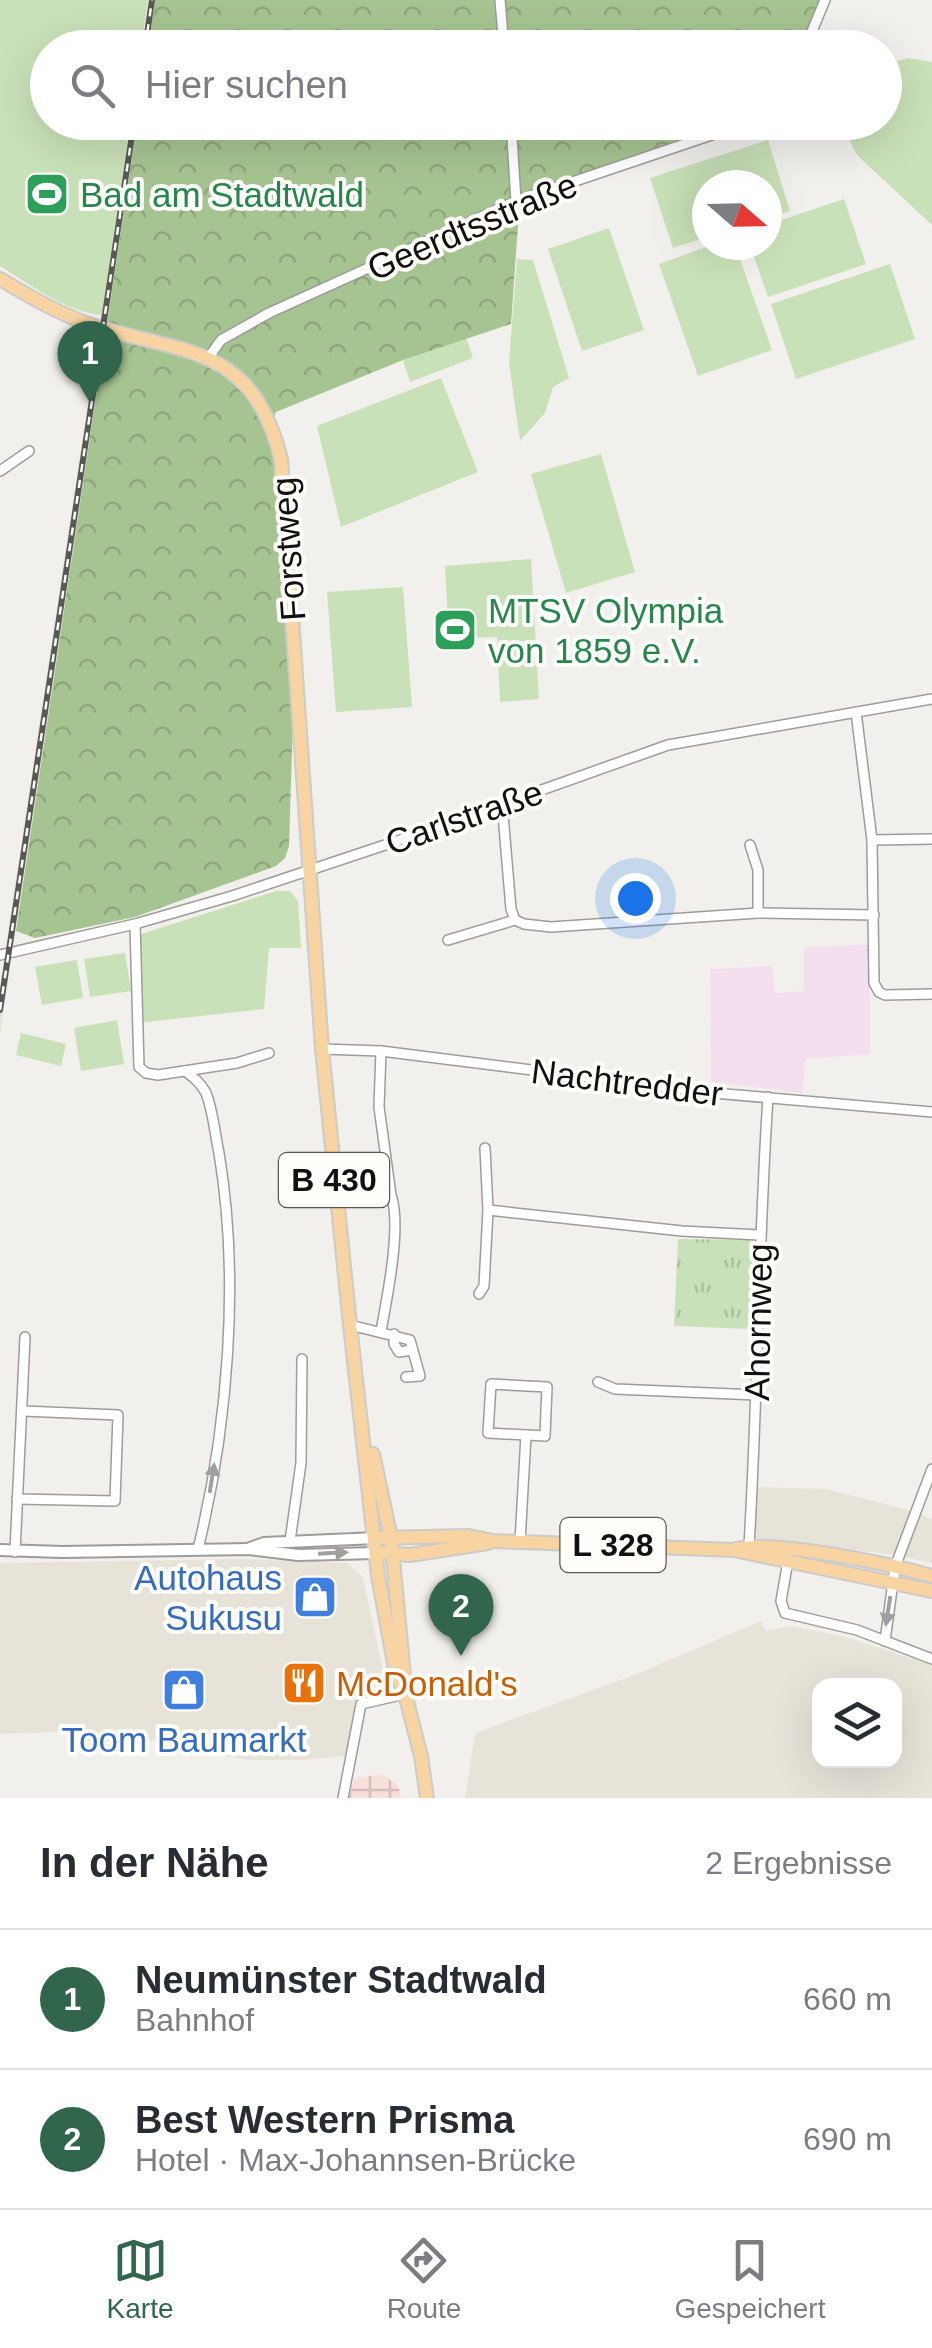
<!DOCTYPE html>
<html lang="de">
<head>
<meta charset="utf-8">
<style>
  :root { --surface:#fff; --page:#f7f7f7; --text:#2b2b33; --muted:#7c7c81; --line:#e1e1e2; --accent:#32664c }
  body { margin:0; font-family:Helvetica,sans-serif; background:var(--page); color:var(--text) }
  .controls { position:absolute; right:30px; bottom:30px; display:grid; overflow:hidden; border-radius:20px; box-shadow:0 10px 40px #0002 }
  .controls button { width:90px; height:90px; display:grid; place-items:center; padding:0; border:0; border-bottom:2px solid var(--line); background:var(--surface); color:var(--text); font:50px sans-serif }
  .compass { position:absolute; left:692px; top:170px; width:90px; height:90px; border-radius:50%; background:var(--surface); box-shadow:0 10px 40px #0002; rotate:110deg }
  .you { position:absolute; left:635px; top:898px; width:35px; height:35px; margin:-25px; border:8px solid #fff; border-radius:50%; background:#1a73e8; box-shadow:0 0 0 15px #1a73e833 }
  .badge { display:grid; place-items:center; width:65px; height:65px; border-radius:50%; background:var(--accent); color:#fff; font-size:32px; font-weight:700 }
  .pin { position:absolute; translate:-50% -82px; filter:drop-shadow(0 2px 5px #0008) }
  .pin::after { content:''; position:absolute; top:52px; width:35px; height:30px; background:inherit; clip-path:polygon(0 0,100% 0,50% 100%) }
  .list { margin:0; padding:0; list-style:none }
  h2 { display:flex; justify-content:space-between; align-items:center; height:130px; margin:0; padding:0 40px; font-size:42px }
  h2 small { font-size:32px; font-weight:400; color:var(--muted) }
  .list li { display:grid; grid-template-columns:65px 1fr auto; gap:30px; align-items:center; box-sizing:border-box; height:140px; padding:0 40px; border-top:2px solid var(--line) }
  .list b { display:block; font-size:38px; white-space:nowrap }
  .list p { margin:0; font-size:32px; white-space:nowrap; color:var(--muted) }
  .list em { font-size:32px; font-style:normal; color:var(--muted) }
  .icon { flex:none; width:55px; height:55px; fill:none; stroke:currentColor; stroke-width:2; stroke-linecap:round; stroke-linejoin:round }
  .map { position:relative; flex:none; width:932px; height:1798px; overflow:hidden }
  .search { position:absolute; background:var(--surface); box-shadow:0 10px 40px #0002; left:30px; right:30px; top:30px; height:110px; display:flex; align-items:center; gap:25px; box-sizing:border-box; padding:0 35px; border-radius:55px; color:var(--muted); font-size:38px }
  .sheet { height:410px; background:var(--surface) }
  nav { display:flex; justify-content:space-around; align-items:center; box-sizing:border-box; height:140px; border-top:2px solid var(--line); background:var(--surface); font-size:28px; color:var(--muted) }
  nav a { display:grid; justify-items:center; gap:5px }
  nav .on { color:var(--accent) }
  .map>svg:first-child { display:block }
  .built { fill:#e8e3d9; fill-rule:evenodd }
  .industrial { fill:url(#industrial-grid) }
  .education { fill:#f3dfee }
  .grass { fill:#c9e1b8 }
  .forest { fill:url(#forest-crowns) }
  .park { fill:url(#park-tufts) }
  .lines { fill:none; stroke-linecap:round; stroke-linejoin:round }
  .minor-casing { stroke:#9d9c99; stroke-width:12 }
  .tertiary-casing { stroke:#9d9c99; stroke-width:14 }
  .primary-casing { stroke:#cbcbca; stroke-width:16 }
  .minor { stroke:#fff; stroke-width:9 }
  .tertiary { stroke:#fff; stroke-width:10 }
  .primary { stroke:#f8d4a3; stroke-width:12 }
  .rail-casing { stroke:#585856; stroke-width:6 }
  .rail { stroke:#fefdfa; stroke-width:2.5; stroke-dasharray:8; stroke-linecap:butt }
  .oneway { fill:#a0a09f }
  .labels { text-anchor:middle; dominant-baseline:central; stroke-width:8; stroke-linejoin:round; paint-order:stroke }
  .shield { fill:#fefdfa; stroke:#585856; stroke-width:2.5 }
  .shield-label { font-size:32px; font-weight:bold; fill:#111110 }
  .leisure-label { font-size:35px; fill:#27864d; stroke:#fefdfa; text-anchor:start }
  .street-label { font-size:35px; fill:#111110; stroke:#fefdfa }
  .shop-label { font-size:35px; fill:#366cbe; stroke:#fefdfa; text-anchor:end }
  .food-label { font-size:35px; fill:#c56008; stroke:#fefdfa; text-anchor:start }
</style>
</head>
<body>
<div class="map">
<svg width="932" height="1798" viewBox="0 0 932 1798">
  <defs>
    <pattern id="industrial-grid" width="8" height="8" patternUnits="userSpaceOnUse" patternTransform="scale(2.5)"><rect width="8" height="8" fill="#f9dfda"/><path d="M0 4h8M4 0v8" fill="none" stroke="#d4beba"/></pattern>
    <pattern id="forest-crowns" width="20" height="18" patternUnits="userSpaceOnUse" patternTransform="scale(2.5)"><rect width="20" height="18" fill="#a6c491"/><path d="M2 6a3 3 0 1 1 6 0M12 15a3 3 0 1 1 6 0" fill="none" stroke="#8ea77c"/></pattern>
    <pattern id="park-tufts" width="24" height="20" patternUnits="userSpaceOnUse" patternTransform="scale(2.5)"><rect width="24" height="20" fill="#c9e1b8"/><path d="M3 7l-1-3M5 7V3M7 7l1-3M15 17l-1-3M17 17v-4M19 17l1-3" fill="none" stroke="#acc09d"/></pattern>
  </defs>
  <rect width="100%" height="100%" fill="#f1f0ec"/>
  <g class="built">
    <polygon points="130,123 137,123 0,1035 0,984"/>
    <polygon points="752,1487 826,1489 916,1512 932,1519 932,1563 896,1555 751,1538"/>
    <polygon points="242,1559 347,1563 363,1577 386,1685 356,1694 346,1756 302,1760 248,1760 219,1755 218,1742 210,1740 79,1741 80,1731 0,1734 0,1563"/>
    <path d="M761 1621 766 1631 791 1626 846 1637 932 1665V1798H465L475 1733 637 1674ZM820 1686H894V1760H820Z"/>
  </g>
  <polygon class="industrial" points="381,1774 398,1785 401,1798 349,1798 354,1779"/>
  <polygon class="education" points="869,945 870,1054 805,1059 803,1093 711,1082 710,969 772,966 775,993 804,991 804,947"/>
  <g class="grass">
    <path d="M0 0H148L141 47 48 48V122L130 123 102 315C65 312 31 285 0 266Z"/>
    <path d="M909 58 932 62V225L859 157C851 146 847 137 847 123L884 122 885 64Z"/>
    <polygon points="768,140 790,211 767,218 767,185 707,185 707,237 673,248 650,178"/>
    <polygon points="844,199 866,264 768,297 750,245 767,245 767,225"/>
    <polygon points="609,228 644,330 582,351 548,249"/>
    <polygon points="712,245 735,245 772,350 698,376 659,264"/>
    <polygon points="517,259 533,260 569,378 553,387 545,413 520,441 509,362"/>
    <polygon points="890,264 915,339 796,379 771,304"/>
    <polygon points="466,337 473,358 410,382 403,360"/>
    <polygon points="441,378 478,472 341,527 317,426"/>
    <polygon points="601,454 635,572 566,593 531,474"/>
    <polygon points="531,559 539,699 500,702 497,637 449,638 445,566"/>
    <polygon points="403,587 412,707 336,712 327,592"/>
    <polygon points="276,891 290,891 298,901 301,948 269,948 264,1009 137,1023 135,936"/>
    <polygon points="125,953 131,991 90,997 84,959"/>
    <polygon points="77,960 83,998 42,1005 35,967"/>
    <polygon points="117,1020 124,1064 81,1071 74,1028"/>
    <polygon points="21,1033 66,1044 61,1066 16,1055"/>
  </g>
  <g class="forest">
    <polygon points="155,0 825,0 805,47 148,48"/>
    <polygon points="137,123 750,123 517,201 518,225 511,324 403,360 276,412 267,433 277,468 293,718 289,846 285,858 276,866 135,917 35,938 16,931"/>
  </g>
  <polygon class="park" points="678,1239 748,1240 755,1245 749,1329 674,1326"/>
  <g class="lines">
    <defs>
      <g id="minor">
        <polyline points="500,0 504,48"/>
        <polyline points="805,48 825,0"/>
        <polyline points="511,122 516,201"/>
        <polyline points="209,357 221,340 269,313 516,201 750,122"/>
        <polyline points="0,471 29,451"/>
        <polyline points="856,712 872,840 874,983 879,992 885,995 932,994"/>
        <polyline points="502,803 511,909 515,920 524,924 551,927 758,913 874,915"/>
        <polyline points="872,840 932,839"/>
        <polyline points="750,845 758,870 758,913"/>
        <polyline points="135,924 139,1067 146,1073 158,1075 237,1063 269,1053"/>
        <polyline points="448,940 515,920"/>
        <polyline points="0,955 135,924 232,896 418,834 668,745 932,699"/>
        <polyline points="322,1049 381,1051 714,1093 932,1112"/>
        <path d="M381 1051 379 1107 391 1195C402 1225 387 1298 381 1331"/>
        <path d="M185 1071C193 1077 201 1083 206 1093 213 1111 215 1134 219 1153 240 1279 228 1426 198 1549"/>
        <polyline points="488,1210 682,1231 759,1235"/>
        <polyline points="479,1294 484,1286 488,1210 485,1148"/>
        <polyline points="350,1325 410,1340 420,1376 406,1377"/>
        <polyline points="394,1334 394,1344 399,1352 412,1350"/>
        <polyline points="598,1382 615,1389 757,1395"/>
        <polygon points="491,1384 547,1387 545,1436 488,1433"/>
        <polyline points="17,1499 115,1501 118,1415 23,1411"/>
        <polyline points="290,1541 301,1463 302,1359"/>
        <polyline points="520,1542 526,1435"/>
        <path d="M749 1546C758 1396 758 1247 768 1097"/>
        <polyline points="15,1552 25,1337"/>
        <polyline points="788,1561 781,1601 785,1613 857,1630 932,1659"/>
        <polyline points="885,1641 895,1567 932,1469"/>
        <polyline points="343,1798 361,1704 405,1694"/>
      </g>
      <g id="tertiary">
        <polyline points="250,1548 264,1543 376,1538"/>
        <polyline points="0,1550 62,1552 249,1549 298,1555 376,1553"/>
      </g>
      <g id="primary">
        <path d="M0 279C29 296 57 313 89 324 182 355 252 342 281 459L322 1049 350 1325 378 1576 396 1674 405 1694 421 1756 427 1798"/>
        <polyline points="373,1454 391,1538 405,1686"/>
        <polyline points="376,1538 469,1536 493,1541 734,1550 932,1591"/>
        <path d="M736 1549C776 1540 890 1564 932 1576"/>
        <polyline points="384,1553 410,1555 488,1543"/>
      </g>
    </defs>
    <use href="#minor" class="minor-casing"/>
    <use href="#tertiary" class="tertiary-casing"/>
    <use href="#primary" class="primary-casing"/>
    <use href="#minor" class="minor"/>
    <use href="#tertiary" class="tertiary"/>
    <use href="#primary" class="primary"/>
    <defs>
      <g id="rail">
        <polyline points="145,48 152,0"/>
        <polyline points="0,1010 134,122"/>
      </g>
    </defs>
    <use href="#rail" class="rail-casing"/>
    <use href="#rail" class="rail"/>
  </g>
  <defs><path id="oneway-solid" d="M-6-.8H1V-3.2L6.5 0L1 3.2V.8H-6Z" transform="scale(2.5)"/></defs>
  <g class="oneway">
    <use href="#oneway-solid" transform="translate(212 1478) rotate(-81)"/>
    <use href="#oneway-solid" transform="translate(333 1553) rotate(-3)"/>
    <use href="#oneway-solid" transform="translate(888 1611) rotate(99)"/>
  </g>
  <defs>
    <symbol id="stadium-square" viewBox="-11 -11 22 22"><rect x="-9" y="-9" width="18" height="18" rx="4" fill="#2e9e5b" stroke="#fefdfa"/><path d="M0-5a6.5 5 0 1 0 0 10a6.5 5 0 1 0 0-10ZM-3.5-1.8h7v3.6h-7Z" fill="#fff"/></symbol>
    <symbol id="shop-square" viewBox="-11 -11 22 22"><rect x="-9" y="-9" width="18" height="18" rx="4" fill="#3f7fe0" stroke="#fefdfa"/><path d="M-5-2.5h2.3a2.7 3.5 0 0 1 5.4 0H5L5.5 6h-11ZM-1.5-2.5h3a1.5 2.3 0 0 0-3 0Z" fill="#fff"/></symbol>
    <symbol id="restaurant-square" viewBox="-11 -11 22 22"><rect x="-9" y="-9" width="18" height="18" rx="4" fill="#e8710a" stroke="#fefdfa"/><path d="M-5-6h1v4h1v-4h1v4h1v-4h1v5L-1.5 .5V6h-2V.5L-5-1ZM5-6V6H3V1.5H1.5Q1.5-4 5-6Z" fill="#fff"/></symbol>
  </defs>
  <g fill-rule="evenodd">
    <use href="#stadium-square" x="22" y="169" width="50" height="50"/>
    <use href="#stadium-square" x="430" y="605" width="50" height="50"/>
    <use href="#shop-square" x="290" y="1572" width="50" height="50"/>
    <use href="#restaurant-square" x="279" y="1658" width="50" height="50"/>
    <use href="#shop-square" x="159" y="1665" width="50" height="50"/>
  </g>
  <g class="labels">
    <g class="shield">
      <rect x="279" y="1153" width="110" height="54" rx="8"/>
      <rect x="560.5" y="1518" width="105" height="54" rx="8"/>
    </g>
    <g class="shield-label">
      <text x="334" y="1180">B 430</text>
      <text x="613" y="1545">L 328</text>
    </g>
    <g class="leisure-label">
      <text x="80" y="194">Bad am Stadtwald</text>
      <text x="488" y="610">MTSV Olympia<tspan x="488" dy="40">von 1859 e.V.</tspan></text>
    </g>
    <g class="street-label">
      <text transform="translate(472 226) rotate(-23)">Geerdtsstraße</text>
      <text transform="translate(288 549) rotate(-94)">Forstweg</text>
      <text transform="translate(464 817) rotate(-19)">Carlstraße</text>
      <text transform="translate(627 1082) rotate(7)">Nachtredder</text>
      <text transform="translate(758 1322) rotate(-89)">Ahornweg</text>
    </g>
    <g class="shop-label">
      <text x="282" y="1577">Autohaus<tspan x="282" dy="40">Sukusu</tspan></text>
      <text x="184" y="1739" text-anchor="middle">Toom Baumarkt</text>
    </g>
    <g class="food-label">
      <text x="336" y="1683">McDonald's</text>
    </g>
  </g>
</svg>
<div class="controls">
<button><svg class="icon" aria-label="layers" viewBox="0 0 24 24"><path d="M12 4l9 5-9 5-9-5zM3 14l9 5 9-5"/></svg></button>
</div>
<svg class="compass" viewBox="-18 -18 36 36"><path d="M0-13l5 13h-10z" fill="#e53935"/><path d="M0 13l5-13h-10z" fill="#7c7c81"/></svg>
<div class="you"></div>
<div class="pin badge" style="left:90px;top:403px">1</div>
<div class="pin badge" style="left:461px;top:1656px">2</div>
<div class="search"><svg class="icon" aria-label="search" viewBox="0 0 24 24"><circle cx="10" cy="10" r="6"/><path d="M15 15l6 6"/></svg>Hier suchen</div>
</div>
<section class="sheet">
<h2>In der Nähe<small>2 Ergebnisse</small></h2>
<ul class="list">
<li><span class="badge">1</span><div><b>Neumünster Stadtwald</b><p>Bahnhof</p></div><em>660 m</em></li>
<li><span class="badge">2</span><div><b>Best Western Prisma</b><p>Hotel · Max-Johannsen-Brücke</p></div><em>690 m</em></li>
</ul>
</section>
<nav>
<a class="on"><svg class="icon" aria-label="map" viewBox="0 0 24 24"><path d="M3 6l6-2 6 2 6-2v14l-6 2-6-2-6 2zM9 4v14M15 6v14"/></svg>Karte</a>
<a><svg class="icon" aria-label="directions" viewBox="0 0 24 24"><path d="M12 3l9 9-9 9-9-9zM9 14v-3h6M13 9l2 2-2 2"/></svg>Route</a>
<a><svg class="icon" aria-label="saved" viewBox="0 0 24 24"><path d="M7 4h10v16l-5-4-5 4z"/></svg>Gespeichert</a>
</nav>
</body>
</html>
